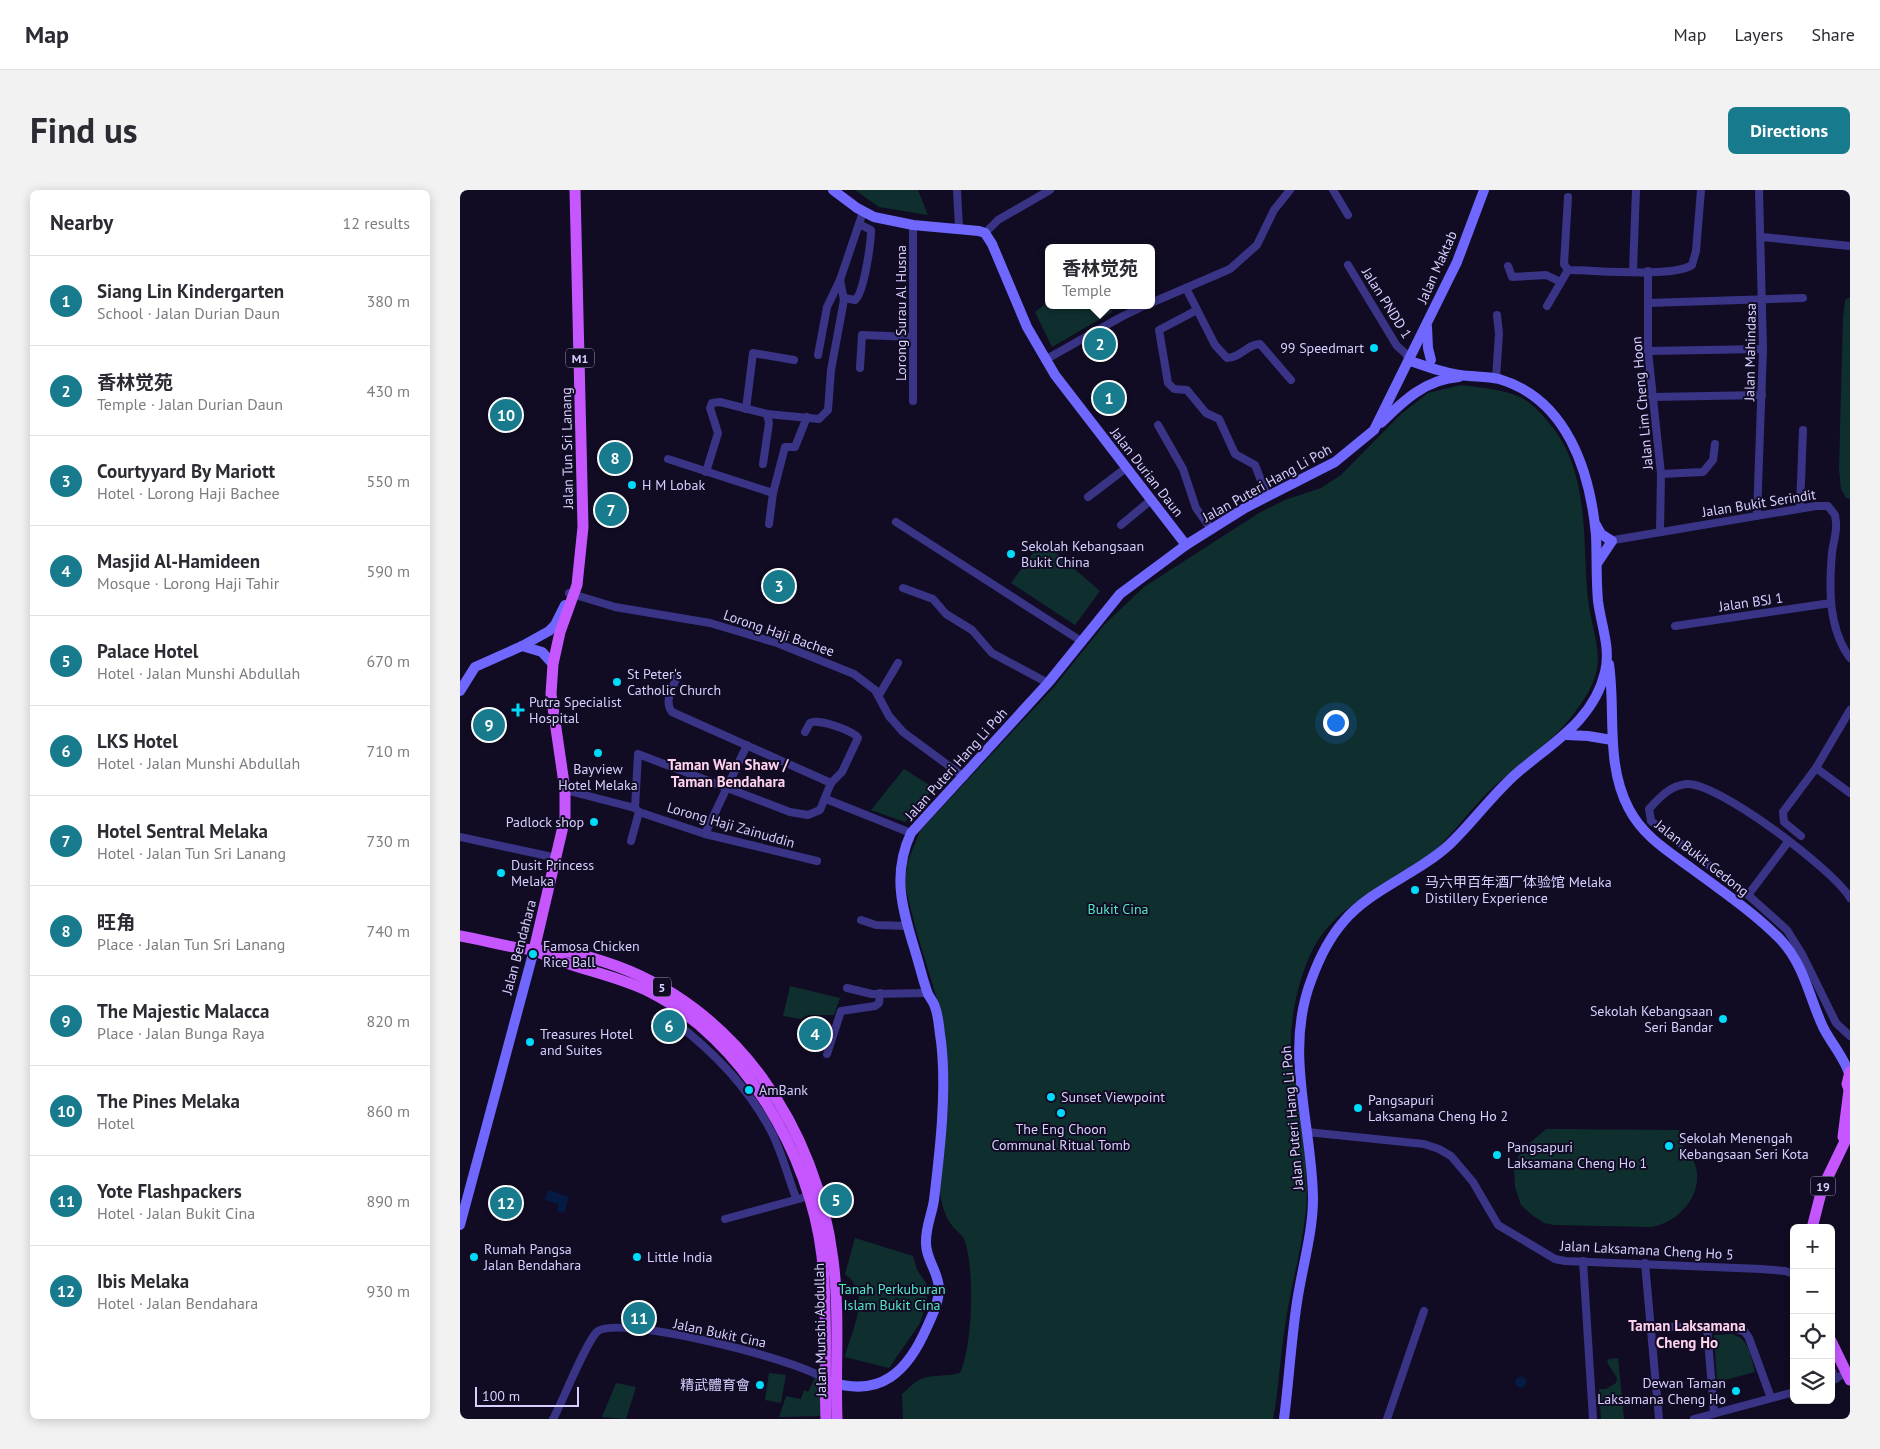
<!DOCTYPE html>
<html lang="en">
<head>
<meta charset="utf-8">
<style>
  :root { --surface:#fff; --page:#f2f2f3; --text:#2b2b33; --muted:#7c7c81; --line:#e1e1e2; --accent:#187a8d }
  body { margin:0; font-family:"PT Sans","Noto Sans SC",sans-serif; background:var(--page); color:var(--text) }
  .controls { position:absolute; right:15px; bottom:15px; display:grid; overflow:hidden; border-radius:8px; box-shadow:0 2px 12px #0003 }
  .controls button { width:45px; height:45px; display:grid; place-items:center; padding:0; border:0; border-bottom:1px solid var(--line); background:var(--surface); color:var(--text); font:25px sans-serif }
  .scale { position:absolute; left:15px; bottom:12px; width:104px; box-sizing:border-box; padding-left:5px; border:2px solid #d7d0ff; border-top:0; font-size:14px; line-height:18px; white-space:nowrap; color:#d7d0ff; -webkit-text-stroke:4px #110c24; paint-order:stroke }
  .you { position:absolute; left:875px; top:532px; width:18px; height:18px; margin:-12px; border:4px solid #fff; border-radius:50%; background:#1a73e8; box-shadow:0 0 0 8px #1a73e833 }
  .badge { display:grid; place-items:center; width:32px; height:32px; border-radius:50%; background:var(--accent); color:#fff; font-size:16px; font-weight:700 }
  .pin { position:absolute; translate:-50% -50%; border:2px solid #fff; box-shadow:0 1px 5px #0006 }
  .popup { position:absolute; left:585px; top:54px; width:110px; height:65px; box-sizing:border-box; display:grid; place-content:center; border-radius:8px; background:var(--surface); filter:drop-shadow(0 1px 4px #0005); font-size:16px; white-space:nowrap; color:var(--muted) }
  .popup b { font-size:19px; color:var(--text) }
  .popup::after { content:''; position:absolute; left:50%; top:100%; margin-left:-10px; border:10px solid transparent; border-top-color:var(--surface) }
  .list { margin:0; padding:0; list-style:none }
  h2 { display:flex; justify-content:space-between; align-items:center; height:65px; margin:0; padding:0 20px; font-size:21px }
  h2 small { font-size:16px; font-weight:400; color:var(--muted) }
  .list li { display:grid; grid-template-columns:32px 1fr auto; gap:15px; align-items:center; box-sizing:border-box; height:90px; padding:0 20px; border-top:1px solid var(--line) }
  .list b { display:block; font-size:19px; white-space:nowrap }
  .list p { margin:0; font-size:16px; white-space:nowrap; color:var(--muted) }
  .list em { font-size:16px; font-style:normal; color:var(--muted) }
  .icon { flex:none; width:28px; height:28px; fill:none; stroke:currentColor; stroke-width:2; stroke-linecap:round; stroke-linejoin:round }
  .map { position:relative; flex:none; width:1390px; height:1229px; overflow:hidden; border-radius:8px }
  header { display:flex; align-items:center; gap:30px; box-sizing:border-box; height:70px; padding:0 25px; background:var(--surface); border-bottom:1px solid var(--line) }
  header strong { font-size:24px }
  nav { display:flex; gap:28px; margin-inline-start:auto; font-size:18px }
  .intro { display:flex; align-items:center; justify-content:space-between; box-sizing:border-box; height:120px; padding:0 30px }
  h1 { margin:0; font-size:35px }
  .button { padding:12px 22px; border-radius:8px; background:var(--accent); color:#fff; font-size:18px; font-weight:700 }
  main { display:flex; gap:30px; padding:0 30px }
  aside { flex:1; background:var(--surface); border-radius:8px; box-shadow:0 2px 12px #0003 }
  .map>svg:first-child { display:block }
  .green { fill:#0f2f2f }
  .water { fill:#061b44 }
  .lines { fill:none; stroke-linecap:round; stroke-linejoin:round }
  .street { stroke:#3a3487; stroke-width:8 }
  .secondary { stroke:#7067ff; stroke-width:10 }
  .primary { stroke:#c657ff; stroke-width:11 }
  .poi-dot { fill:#00dafb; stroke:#110c24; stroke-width:2 }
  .labels { text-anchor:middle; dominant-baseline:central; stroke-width:4; stroke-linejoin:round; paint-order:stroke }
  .shield { fill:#110c24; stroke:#9c95bd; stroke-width:1 }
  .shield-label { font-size:12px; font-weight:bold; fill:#d7d0ff }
  .street-label { font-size:14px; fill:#d7d0ff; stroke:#110c24 }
  .poi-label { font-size:14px; fill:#d7d0ff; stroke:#110c24; text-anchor:start }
  .park-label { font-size:14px; fill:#53e8c7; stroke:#110c24 }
  .neighbourhood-label { font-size:15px; font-weight:bold; fill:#ffd2ed; stroke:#110c24 }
</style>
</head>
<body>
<header>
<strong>Map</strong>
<nav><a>Map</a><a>Layers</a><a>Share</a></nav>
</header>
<div class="intro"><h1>Find us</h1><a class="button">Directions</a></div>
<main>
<aside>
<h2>Nearby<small>12 results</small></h2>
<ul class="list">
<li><span class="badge">1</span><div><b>Siang Lin Kindergarten</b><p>School · Jalan Durian Daun</p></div><em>380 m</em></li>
<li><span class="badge">2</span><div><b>香林觉苑</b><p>Temple · Jalan Durian Daun</p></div><em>430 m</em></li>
<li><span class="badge">3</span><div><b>Courtyyard By Mariott</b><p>Hotel · Lorong Haji Bachee</p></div><em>550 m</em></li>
<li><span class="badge">4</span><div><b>Masjid Al-Hamideen</b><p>Mosque · Lorong Haji Tahir</p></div><em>590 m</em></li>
<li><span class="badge">5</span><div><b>Palace Hotel</b><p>Hotel · Jalan Munshi Abdullah</p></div><em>670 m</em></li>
<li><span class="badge">6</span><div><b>LKS Hotel</b><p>Hotel · Jalan Munshi Abdullah</p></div><em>710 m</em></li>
<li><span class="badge">7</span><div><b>Hotel Sentral Melaka</b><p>Hotel · Jalan Tun Sri Lanang</p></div><em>730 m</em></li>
<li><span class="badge">8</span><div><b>旺角</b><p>Place · Jalan Tun Sri Lanang</p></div><em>740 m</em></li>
<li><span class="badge">9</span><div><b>The Majestic Malacca</b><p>Place · Jalan Bunga Raya</p></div><em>820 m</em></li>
<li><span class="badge">10</span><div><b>The Pines Melaka</b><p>Hotel</p></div><em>860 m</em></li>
<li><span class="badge">11</span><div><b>Yote Flashpackers</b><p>Hotel · Jalan Bukit Cina</p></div><em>890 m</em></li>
<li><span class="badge">12</span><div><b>Ibis Melaka</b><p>Hotel · Jalan Bendahara</p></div><em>930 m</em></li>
</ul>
</aside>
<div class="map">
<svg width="1390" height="1229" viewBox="0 0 1390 1229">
  <rect width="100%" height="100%" fill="#110c24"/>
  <g class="green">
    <polygon points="395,0 458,0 468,25 419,17"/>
    <polygon points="1390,107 1390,309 1386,308 1381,299 1379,279 1383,128 1385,110"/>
    <polygon points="589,111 589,115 650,115 652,122 592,157 575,122"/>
    <path d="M1001 195C1021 198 1043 199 1062 208 1073 214 1081 223 1089 233 1128 278 1123 343 1127 399 1131 454 1155 470 1115 522 1092 554 1056 575 1028 602 1005 625 987 654 959 673 919 701 874 715 851 763 837 793 829 833 831 866 832 880 837 894 838 909 843 944 849 985 846 1020 842 1060 830 1098 825 1137 820 1167 819 1198 813 1229H443L442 1204C448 1199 454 1192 461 1189 473 1184 487 1187 500 1183 513 1156 515 1077 504 1049 502 1045 497 1041 494 1038 485 1027 482 1016 480 1003L485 854 477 809 456 740 445 695 447 673 460 641 594 497 644 435 684 397 799 323 825 310 861 298 881 285 941 224 968 203Z"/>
    <polygon points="582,351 640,401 615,435 551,393"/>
    <polygon points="444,579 474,598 445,632 411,620"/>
    <polygon points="330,796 380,808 374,825 348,825 341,829 323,826"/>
    <path d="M1086 939 1219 940V953C1255 981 1233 1028 1192 1037L1094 1035 1084 1033 1072 1025 1061 1015 1055 997 1054 978 1061 961Z"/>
    <path d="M395 1048 453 1066 457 1080 466 1093 467 1111 460 1133 429 1178 385 1167C391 1141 413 1104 385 1084Z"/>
    <path d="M1271 1144C1289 1147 1291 1167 1295 1182L1257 1192 1254 1145Z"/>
    <polygon points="1158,1168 1164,1229 1141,1229 1139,1199 1146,1199 1156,1193 1157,1188 1147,1172 1149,1169"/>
    <polygon points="309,1183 326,1185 321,1213 305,1210"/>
    <polygon points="355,1188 361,1191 362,1226 319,1227 326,1206 341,1209 344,1200 348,1202"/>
    <polygon points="156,1193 176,1197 166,1229 142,1227"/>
  </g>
  <g class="water">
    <polygon points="88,1000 109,1007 104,1023 97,1021 99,1014 85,1010"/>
    <circle cx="1061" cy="1192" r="5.5"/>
  </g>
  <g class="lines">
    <g class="street">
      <polyline points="497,0 499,38"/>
      <polyline points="873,0 888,25"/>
      <path d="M1108 7 1104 74 1108 80C1136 80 1211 88 1232 75L1236 61 1241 0"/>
      <polyline points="525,43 538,30 590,0"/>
      <polyline points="1302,47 1390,56"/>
      <polyline points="888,75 937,156 945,163 950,171"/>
      <polyline points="1048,76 1052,87 1086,85 1101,92"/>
      <polyline points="1173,81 1176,0"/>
      <polyline points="1188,81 1188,161 1201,284 1200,341"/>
      <path d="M726 98 755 155 767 168C781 168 787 154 800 154L831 190"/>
      <path d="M384 108 395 110C404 103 411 53 411 40L399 34"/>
      <polyline points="691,113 770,79 797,55 814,20 830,0"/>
      <polyline points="1188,113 1343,108"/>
      <polyline points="1087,116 1108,80"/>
      <polyline points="737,120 699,140 708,193 714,199 727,200 746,223 759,229 775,264 795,275 807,306"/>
      <polyline points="1188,161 1303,159"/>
      <polyline points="358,165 367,117 380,90"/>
      <polyline points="585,170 661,127 686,115"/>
      <polyline points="400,178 402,145 453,147"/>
      <polyline points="1036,188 1039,144 1037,125"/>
      <polyline points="1192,207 1302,205"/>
      <polyline points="453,211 453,35"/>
      <polyline points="286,219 293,163 334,170"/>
      <polyline points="307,224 359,229 368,220 371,180 384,110 380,90 403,22"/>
      <polyline points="698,235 723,279 736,318 751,339"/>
      <polyline points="208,269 313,303"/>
      <polyline points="246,282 258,243 250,218 252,213 260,212 307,224 309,233 303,274"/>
      <polyline points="1201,284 1243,282 1253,270 1255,254"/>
      <polyline points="628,307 666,278"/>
      <polyline points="1340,318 1343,240"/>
      <polyline points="1297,325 1303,159 1299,0"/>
      <polyline points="436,332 621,451"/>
      <polyline points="309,334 313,303 325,257 335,257 347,227"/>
      <polyline points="661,335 691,310"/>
      <path d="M1148 351 1356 316H1368L1375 325 1376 332C1377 343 1373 353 1372 363 1369 398 1368 438 1390 468"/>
      <polyline points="443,398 473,409 486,424 512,440 532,463 588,493"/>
      <polyline points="109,403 155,417 250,433 317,453 394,484 415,500 429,526 443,542 504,587"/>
      <polyline points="1215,436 1371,413"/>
      <path d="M218 484C214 496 203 511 212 522L371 593"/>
      <polyline points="419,505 438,473"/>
      <polyline points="1356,578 1390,603"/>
      <polyline points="105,600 175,618"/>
      <polyline points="366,609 451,643"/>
      <polyline points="179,622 245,644 357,671"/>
      <polyline points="245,644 287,555"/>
      <polyline points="1341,646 1324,632 1323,622 1356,578 1390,520"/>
      <polyline points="0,647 97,668"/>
      <path d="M171 651 179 622 175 618 178 564 330 622 348 625 360 620 371 593 382 582 398 548C394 541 358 528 350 533L345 542"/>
      <polyline points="1288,705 1328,652"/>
      <path d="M1390 708C1375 681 1257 591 1226 594 1210 596 1200 607 1189 619L1191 631 1288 705 1327 740 1342 764 1376 833 1390 846"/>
      <polyline points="401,730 416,735 447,736"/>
      <polyline points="387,798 412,804 468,803"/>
      <path d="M216 833C255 863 289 898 312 943 322 963 328 987 336 1008"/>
      <polyline points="367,864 381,821 415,816 419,813 420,803"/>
      <polyline points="847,942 964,954 979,959 991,966 1013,992 1038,1035 1095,1069 1105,1071 1301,1079 1325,1081 1334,1084"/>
      <polyline points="265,1029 353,1005"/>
      <polyline points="1123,1071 1133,1229"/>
      <polyline points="1185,1073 1199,1229"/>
      <polyline points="1191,1136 1277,1139 1285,1142 1289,1148 1311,1208"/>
      <polyline points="1247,1138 1254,1223"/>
      <polyline points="1371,1179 1376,1189"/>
      <polyline points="1371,1191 1386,1183"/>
      <path d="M93 1229C102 1213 127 1149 138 1141 162 1125 342 1170 366 1190"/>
      <polyline points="927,1229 964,1121"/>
      <polyline points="1234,1229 1334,1202"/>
    </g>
    <g class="secondary">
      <polyline points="373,0 397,18 414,27 453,35 519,41 525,43 532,54 567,137 595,185 726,355"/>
      <polyline points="967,137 968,158 971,170"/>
      <path d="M921 233C943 211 966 189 999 187"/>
      <polyline points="1136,335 1141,344 1152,351 1138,372"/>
      <polyline points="62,456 82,462 93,474"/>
      <path d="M1149 474C1156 522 1145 574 1169 619 1183 646 1208 661 1231 678 1262 701 1293 722 1320 749 1344 774 1349 807 1363 837 1371 853 1383 866 1389 883"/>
      <polyline points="0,501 15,477 62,456 89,441 95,435 105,415"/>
      <polyline points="1106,545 1128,546 1152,550"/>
      <polyline points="0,1035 74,760"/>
      <path d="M371 1192C421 1208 448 1181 467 1137 473 1124 479 1112 479 1098 478 1081 465 1068 466 1051 466 1036 472 1024 474 1010 480 960 487 901 481 851 479 840 479 827 475 817 474 813 470 808 468 804 463 791 460 777 456 764 443 721 431 686 451 643L588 493 660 404 726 355 785 318 875 272 914 240 997 72 1024 0"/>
      <path d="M824 1229C829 1190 831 1151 837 1112 842 1078 853 1043 853 1008 852 934 823 861 852 788 859 769 870 747 884 731 911 699 958 684 990 654 1013 632 1032 605 1057 583 1092 553 1134 530 1145 482 1151 458 1141 435 1138 411 1136 389 1137 367 1136 345 1130 281 1107 209 1039 189 1026 186 1013 187 1000 185 983 183 966 176 950 171"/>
    </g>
    <g class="primary">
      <path d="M0 746C24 750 50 758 74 760 82 761 90 759 97 760 113 762 130 767 145 772 275 814 357 938 373 1070 380 1123 375 1176 377 1229"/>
      <polyline points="74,760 105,628 105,600 91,504 93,474 100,442 117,395 123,337 115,0"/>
      <path d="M76 761C113 779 154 784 190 802 283 849 350 964 362 1066 368 1120 364 1175 366 1229"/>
      <polyline points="1390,882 1387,894 1390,901"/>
      <polyline points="1383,947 1389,900"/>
      <polyline points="1352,1038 1362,999 1390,941"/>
      <polyline points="1371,1151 1390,1190"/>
    </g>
  </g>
  <g class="poi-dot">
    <circle cx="914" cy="158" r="5"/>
    <circle cx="172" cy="295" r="5"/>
    <circle cx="551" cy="364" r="5"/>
    <circle cx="157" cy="492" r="5"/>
    <path d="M55.5 512.5h5v5h5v5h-5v5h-5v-5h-5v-5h5z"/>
    <circle cx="138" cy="563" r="5"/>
    <circle cx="134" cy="632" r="5"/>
    <circle cx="41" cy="683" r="5"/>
    <circle cx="955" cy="700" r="5"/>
    <circle cx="73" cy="764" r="5"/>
    <circle cx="1263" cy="829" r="5"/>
    <circle cx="70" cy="852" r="5"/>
    <circle cx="289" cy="900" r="5"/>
    <circle cx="591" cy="907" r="5"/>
    <circle cx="898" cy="918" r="5"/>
    <circle cx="601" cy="923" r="5"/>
    <circle cx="1209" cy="956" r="5"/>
    <circle cx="1037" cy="965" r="5"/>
    <circle cx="14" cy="1067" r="5"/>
    <circle cx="177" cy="1067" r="5"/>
    <circle cx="300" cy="1195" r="5"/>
    <circle cx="1276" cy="1201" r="5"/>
  </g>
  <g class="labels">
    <g class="shield">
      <rect x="106" y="158.5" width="28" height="19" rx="4"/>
      <rect x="193" y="787.5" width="18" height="19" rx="4"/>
      <rect x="1350.5" y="986.5" width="25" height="19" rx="4"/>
    </g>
    <g class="shield-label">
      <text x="120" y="168">M1</text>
      <text x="202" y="797">5</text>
      <text x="1363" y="996">19</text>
    </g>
    <g class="street-label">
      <text transform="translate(977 77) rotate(-66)">Jalan Maktab</text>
      <text transform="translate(927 113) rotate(58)">Jalan PNDD 1</text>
      <text transform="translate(441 123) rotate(-90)">Lorong Surau Al Husna</text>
      <text transform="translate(1290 162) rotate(-89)">Jalan Mahindasa</text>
      <text transform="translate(1182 213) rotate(-95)">Jalan Lim Cheng Hoon</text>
      <text transform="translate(107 258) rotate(-91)">Jalan Tun Sri Lanang</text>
      <text transform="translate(687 282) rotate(52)">Jalan Durian Daun</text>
      <text transform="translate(807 293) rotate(-29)">Jalan Puteri Hang Li Poh</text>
      <text transform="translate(1299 313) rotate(-9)">Jalan Bukit Serindit</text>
      <text transform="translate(1291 412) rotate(-8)">Jalan BSJ 1</text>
      <text transform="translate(319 443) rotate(19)">Lorong Haji Bachee</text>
      <text transform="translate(496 574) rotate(-48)">Jalan Puteri Hang Li Poh</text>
      <text transform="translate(271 635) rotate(16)">Lorong Haji Zainuddin</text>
      <text transform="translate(1242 668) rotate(38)">Jalan Bukit Gedong</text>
      <text transform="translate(59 757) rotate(-75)">Jalan Bendahara</text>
      <text transform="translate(832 928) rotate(-95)">Jalan Puteri Hang Li Poh</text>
      <text transform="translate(1187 1060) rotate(3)">Jalan Laksamana Cheng Ho 5</text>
      <text transform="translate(360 1140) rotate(-91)">Jalan Munshi Abdullah</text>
      <text transform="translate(260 1143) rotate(12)">Jalan Bukit Cina</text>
    </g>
    <g class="poi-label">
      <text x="904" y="158" text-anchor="end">99 Speedmart</text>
      <text x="182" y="295">H M Lobak</text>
      <text x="561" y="356">Sekolah Kebangsaan<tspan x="561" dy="16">Bukit China</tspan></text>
      <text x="167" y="484">St Peter's<tspan x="167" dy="16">Catholic Church</tspan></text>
      <text x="69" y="512">Putra Specialist<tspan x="69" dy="16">Hospital</tspan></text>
      <text x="138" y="579" text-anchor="middle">Bayview<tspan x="138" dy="16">Hotel Melaka</tspan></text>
      <text x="124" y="632" text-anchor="end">Padlock shop</text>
      <text x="51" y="675">Dusit Princess<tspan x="51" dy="16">Melaka</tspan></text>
      <text x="965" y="692">马六甲百年酒厂体验馆 Melaka<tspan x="965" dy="16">Distillery Experience</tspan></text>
      <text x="83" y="756">Famosa Chicken<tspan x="83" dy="16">Rice Ball</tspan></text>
      <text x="1253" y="821" text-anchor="end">Sekolah Kebangsaan<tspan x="1253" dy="16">Seri Bandar</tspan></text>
      <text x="80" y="844">Treasures Hotel<tspan x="80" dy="16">and Suites</tspan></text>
      <text x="299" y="900">AmBank</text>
      <text x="601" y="907">Sunset Viewpoint</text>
      <text x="908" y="910">Pangsapuri<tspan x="908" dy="16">Laksamana Cheng Ho 2</tspan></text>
      <text x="601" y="939" text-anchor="middle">The Eng Choon<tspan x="601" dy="16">Communal Ritual Tomb</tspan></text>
      <text x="1219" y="948">Sekolah Menengah<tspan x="1219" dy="16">Kebangsaan Seri Kota</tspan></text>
      <text x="1047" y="957">Pangsapuri<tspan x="1047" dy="16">Laksamana Cheng Ho 1</tspan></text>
      <text x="24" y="1059">Rumah Pangsa<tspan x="24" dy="16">Jalan Bendahara</tspan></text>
      <text x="187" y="1067">Little India</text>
      <text x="1266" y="1193" text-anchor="end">Dewan Taman<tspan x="1266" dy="16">Laksamana Cheng Ho</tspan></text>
      <text x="290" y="1195" text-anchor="end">精武體育會</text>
    </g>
    <g class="park-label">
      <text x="658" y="719">Bukit Cina</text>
      <text x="432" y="1099">Tanah Perkuburan<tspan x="432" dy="16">Islam Bukit Cina</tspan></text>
    </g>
    <g class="neighbourhood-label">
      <text x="268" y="574">Taman Wan Shaw /<tspan x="268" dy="17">Taman Bendahara</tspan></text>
      <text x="1227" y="1135">Taman Laksamana<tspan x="1227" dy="17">Cheng Ho</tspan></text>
    </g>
  </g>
</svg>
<div class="controls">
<button>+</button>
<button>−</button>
<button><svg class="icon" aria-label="locate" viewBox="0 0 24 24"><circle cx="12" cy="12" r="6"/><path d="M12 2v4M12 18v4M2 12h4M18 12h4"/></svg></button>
<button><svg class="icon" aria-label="layers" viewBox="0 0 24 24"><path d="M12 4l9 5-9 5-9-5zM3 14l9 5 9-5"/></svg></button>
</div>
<div class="scale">100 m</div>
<div class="you"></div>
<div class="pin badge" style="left:649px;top:208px">1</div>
<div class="pin badge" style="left:640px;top:154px">2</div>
<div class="popup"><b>香林觉苑</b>Temple</div>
<div class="pin badge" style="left:319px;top:396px">3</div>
<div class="pin badge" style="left:355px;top:844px">4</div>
<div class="pin badge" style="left:376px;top:1010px">5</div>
<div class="pin badge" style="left:209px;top:836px">6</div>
<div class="pin badge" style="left:151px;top:320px">7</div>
<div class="pin badge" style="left:155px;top:268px">8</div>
<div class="pin badge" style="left:29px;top:535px">9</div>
<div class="pin badge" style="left:46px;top:225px">10</div>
<div class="pin badge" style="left:179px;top:1128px">11</div>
<div class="pin badge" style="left:46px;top:1013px">12</div>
</div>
</main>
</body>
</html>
